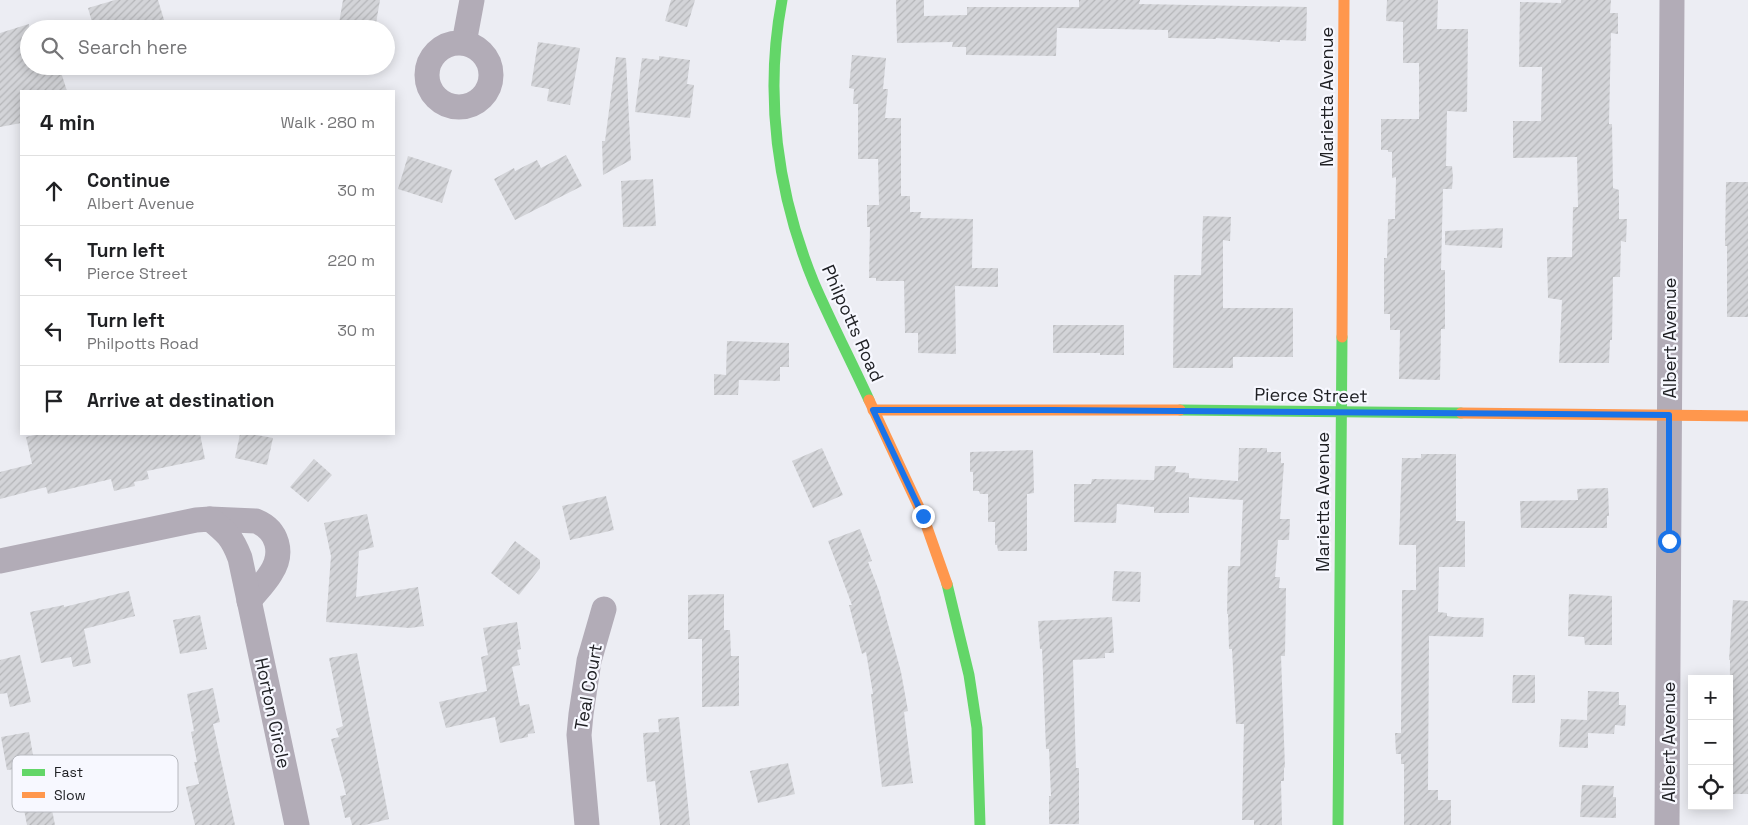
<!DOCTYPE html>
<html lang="en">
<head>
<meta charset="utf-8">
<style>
  :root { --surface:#fff; --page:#f2f2f2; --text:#202124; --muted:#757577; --line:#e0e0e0 }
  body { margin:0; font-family:"Space Grotesk",sans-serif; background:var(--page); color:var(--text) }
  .controls { position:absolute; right:15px; bottom:15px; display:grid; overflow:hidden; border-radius:0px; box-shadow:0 2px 12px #0003 }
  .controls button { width:45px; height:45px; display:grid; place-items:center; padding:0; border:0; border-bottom:1px solid var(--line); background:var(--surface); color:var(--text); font:25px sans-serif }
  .stop { position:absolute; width:15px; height:15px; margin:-11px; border:4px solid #1a73e8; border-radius:50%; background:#fff }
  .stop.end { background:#1a73e8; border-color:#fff; box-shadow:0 1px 5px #0008 }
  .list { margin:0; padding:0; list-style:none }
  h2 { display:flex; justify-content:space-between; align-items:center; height:65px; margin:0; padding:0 20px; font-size:21px }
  h2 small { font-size:16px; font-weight:400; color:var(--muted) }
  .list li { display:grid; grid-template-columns:32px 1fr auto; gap:15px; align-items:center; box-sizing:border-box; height:70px; padding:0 20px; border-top:1px solid var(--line) }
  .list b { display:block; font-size:19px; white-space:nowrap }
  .list p { margin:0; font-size:16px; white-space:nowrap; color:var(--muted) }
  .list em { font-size:16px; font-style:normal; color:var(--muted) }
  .icon { flex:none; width:28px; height:28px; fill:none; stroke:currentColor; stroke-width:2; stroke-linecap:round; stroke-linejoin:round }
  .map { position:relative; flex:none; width:1748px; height:825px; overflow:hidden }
  .search { position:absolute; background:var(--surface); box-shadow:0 2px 12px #0003; left:20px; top:20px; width:375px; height:55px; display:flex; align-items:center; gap:12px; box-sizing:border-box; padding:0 18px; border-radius:28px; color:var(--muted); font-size:19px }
  .panel { position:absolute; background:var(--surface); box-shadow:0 2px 12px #0003; left:20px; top:90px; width:375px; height:345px; border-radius:0px }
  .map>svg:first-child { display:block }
  .building { fill:url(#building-hatch) }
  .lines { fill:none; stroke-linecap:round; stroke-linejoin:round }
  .street { stroke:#b2acb7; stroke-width:25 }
  .fast { stroke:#63d668; stroke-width:11 }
  .slow { stroke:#ff974d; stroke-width:11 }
  .route { stroke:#1a73e8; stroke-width:6 }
  .labels { text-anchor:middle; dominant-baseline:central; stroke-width:4.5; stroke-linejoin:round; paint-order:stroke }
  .street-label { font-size:18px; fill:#202125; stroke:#f7f8ff }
  .key { fill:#f7f8ff; stroke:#b6b8be; stroke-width:1 }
  .key-label { font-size:14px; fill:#202125 }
</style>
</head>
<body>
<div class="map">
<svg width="1748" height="825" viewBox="0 0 1748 825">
  <defs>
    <pattern id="building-hatch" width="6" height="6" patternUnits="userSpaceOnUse" patternTransform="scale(1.25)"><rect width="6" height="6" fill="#d3d4d8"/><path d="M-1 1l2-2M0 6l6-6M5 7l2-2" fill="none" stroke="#b5b6b9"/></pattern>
  </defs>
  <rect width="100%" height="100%" fill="#ecedf3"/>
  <g class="building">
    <polygon points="115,0 158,0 165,23 145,29 94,29 88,8"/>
    <polygon points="343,0 380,0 375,29 338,29"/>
    <polygon points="671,0 695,0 687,27 665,21"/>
    <polygon points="896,0 924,0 924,16 967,15 967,7 1079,7 1079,0 1140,0 1139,4 1307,7 1306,41 1280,40 1280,42 1216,38 1216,39 1168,38 1168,30 1057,28 1056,56 966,55 966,47 952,47 953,42 897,43"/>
    <polygon points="1387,0 1438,0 1437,29 1468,29 1467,112 1447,111 1446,166 1452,166 1453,177 1452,189 1443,189 1441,270 1445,270 1445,329 1441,329 1440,380 1399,379 1400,330 1390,330 1390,314 1384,314 1384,258 1387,258 1388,219 1395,219 1396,177 1392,178 1392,152 1388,152 1388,150 1381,150 1381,119 1419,119 1419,63 1403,63 1403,22 1386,21"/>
    <polygon points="1561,0 1611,0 1610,13 1618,13 1618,34 1611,33 1609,124 1612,124 1613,188 1619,190 1619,219 1627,219 1626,242 1621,241 1620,277 1613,277 1612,340 1610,340 1609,363 1559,363 1562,300 1548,298 1547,257 1572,257 1573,207 1578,207 1577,157 1513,158 1513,121 1541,121 1542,67 1519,67 1520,2 1561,3"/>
    <polygon points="29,24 29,66 59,66 67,91 21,91 21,123 0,127 0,33"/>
    <polygon points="538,42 580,48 570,105 547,101 549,89 531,86"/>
    <polygon points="852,55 886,58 883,89 888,89 885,118 901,118 901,196 910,196 910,212 921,212 920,218 973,219 972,268 998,268 998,287 955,286 956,354 918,353 918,333 905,333 904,281 876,281 876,278 869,278 870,227 867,227 867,205 879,205 878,159 858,159 858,104 853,104 854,89 849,88"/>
    <polygon points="659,56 690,60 687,84 694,85 690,118 635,112 642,58 659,60"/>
    <polygon points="616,57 626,58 631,160 603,175 602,141 605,141"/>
    <polygon points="566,155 582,186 515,220 494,179 514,168 515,171 537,160 541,168"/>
    <polygon points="408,156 452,170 442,203 398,189"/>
    <polygon points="653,179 656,226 623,227 621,181"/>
    <polygon points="1726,182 1748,182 1748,317 1727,317 1727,246 1725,246"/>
    <polygon points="1203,216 1231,217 1230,241 1223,240 1223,308 1293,308 1293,357 1233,357 1233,368 1173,368 1174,275 1201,275"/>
    <polygon points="1503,228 1502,248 1445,245 1445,231"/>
    <polygon points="1053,325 1124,325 1124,355 1100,355 1100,353 1053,353"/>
    <polygon points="727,341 789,343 789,367 780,367 780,381 739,380 738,395 714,395 714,374 726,375"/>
    <polygon points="40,434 200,434 205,459 147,471 149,479 134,482 135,486 114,491 111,479 48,494 46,487 0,499 0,472 32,464 26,437"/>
    <polygon points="240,434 252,434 273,438 267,465 235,458"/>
    <polygon points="822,448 843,495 813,508 792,461"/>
    <polygon points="1239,448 1267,448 1267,452 1281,452 1281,463 1284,463 1280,519 1290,519 1289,540 1278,540 1275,577 1280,577 1279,588 1286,588 1285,656 1281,656 1285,768 1284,767 1284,781 1281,781 1282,825 1254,825 1254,820 1242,820 1244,724 1236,724 1232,649 1229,649 1228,614 1227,614 1228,566 1240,566 1243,500 1189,497 1189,513 1154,513 1154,507 1117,504 1116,523 1074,522 1074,484 1091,484 1092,479 1154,480 1155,466 1176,466 1175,472 1189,473 1189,478 1238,481"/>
    <polygon points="1033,450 1034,493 1027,494 1027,551 998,551 997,545 995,545 995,522 988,522 988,494 980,494 979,491 973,491 973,472 970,472 970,452"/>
    <polygon points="1421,454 1456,454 1456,521 1465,521 1465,567 1439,567 1438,612 1447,613 1447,616 1453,617 1484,618 1483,637 1429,636 1428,790 1438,790 1438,800 1451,800 1451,825 1404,825 1404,764 1401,764 1401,754 1396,754 1395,733 1401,733 1402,590 1416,590 1416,545 1399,545 1402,458 1421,458"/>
    <polygon points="314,459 332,475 308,502 290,487"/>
    <polygon points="1608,488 1609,516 1607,516 1607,528 1521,528 1520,501 1578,500 1577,489"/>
    <polygon points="606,496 614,530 570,540 562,506"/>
    <polygon points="367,514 374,547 359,551 356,597 418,587 424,626 410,628 326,622 331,556 324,523"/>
    <polygon points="860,529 872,561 868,562 879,591 901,672 908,711 904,712 913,783 882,787 871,694 873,694 866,652 862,654 849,605 852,605 828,541"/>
    <polygon points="515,541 540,560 540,568 519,595 491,573"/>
    <polygon points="1114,571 1141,572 1140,602 1112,601"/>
    <polygon points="129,591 135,616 84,629 91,663 73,667 71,657 41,663 30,612 64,605 64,607"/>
    <polygon points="724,594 724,630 730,630 731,656 739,656 739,706 702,707 702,639 688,639 688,595"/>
    <polygon points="1569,594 1612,596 1612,645 1585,645 1584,637 1568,636"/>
    <polygon points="1733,600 1748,601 1748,794 1729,794 1730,660 1729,660"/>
    <polygon points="200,615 207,649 180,654 173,620"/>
    <polygon points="1112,617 1114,653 1105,653 1105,658 1073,660 1076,768 1079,768 1079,824 1049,824 1049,796 1051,796 1049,749 1046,749 1042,649 1040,649 1038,621"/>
    <polygon points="517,622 521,649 517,650 520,665 512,667 520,706 529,704 535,733 528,734 528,737 500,743 495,717 446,728 439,702 487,691 481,657 488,655 483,628"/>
    <polygon points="357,653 389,819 365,825 352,825 350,817 345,818 340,796 346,795 343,782 331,739 339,737 336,729 343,726 329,658"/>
    <polygon points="20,655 31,702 10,707 7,693 0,694 0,660"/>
    <polygon points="1513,675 1535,675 1535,703 1512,703"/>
    <polygon points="213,688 220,722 213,724 235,825 195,825 186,787 199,784 194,762 197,762 191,732 194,731 187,694"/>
    <polygon points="1588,691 1619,692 1619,705 1626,705 1625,726 1615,725 1614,734 1588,733 1588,748 1559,747 1561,719 1587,720"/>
    <polygon points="679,717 690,825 660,825 655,781 647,782 643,733 659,732 658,719"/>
    <polygon points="29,732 34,761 42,759 55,825 27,825 16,769 7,770 1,737"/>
    <polygon points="788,763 795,794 758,803 750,771"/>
    <polygon points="1582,785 1614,786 1613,797 1616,797 1616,818 1580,817"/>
  </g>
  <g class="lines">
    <g class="street">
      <polyline points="464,43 472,0"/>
      <circle cx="459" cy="75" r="32"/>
      <path d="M210 519 256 521C278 530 284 553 271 573 265 583 256 592 249 601"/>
      <path d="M0 561 196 520 210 519C227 533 232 537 240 558L297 825"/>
      <polyline points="587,825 579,735 581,714 589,661 604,609"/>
      <polyline points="1667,825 1672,0"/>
    </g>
    <g class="fast">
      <path d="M782 0C764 95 777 193 814 283 831 322 851 361 869 400"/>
      <polyline points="1180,410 1461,413"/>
      <polyline points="947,584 969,675 977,728 980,825"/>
      <polyline points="1338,825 1342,337"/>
    </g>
    <g class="slow">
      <polyline points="1342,337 1344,0"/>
      <polyline points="869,400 923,516 947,584"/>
      <polyline points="873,410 1180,410"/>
      <polyline points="1461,413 1748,416"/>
    </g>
  </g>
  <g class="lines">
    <polyline class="route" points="923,516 873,410 1052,410 1669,415 1669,541"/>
  </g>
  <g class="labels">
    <g class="street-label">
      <text transform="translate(1326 97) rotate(-90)">Marietta Avenue</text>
      <text transform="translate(853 323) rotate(66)">Philpotts Road</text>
      <text transform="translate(1669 338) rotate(-90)">Albert Avenue</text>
      <text transform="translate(1311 395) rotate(1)">Pierce Street</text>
      <text transform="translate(1322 502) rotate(-90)">Marietta Avenue</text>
      <text transform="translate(588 687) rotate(-80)">Teal Court</text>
      <text transform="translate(273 713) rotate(78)">Horton Circle</text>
      <text transform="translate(1668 742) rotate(-90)">Albert Avenue</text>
    </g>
  </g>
  <rect x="12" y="755" width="166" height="57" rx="8" class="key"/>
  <rect x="22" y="769" width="23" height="7" fill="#63d668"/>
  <rect x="22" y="792" width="23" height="6" fill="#ff974d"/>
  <g class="key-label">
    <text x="54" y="777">Fast</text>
    <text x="54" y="800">Slow</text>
  </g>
</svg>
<div class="controls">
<button>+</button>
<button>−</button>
<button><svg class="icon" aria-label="locate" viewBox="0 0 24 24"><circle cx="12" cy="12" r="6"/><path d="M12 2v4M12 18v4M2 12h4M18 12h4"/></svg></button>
</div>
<div class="stop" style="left:1669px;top:541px"></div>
<div class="stop end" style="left:923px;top:516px"></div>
<div class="search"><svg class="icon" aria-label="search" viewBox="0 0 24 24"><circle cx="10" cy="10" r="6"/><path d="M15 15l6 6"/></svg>Search here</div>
<section class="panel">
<h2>4 min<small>Walk · 280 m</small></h2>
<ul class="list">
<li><svg class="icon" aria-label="ahead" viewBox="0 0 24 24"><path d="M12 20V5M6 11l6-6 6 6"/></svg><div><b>Continue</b><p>Albert Avenue</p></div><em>30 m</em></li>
<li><svg class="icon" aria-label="left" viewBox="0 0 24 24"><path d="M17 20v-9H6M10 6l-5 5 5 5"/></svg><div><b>Turn left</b><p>Pierce Street</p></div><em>220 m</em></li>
<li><svg class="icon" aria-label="left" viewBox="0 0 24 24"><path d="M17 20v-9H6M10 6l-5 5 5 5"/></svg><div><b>Turn left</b><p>Philpotts Road</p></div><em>30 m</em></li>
<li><svg class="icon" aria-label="arrive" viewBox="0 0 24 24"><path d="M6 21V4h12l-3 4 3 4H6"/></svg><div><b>Arrive at destination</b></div></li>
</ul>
</section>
</div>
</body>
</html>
